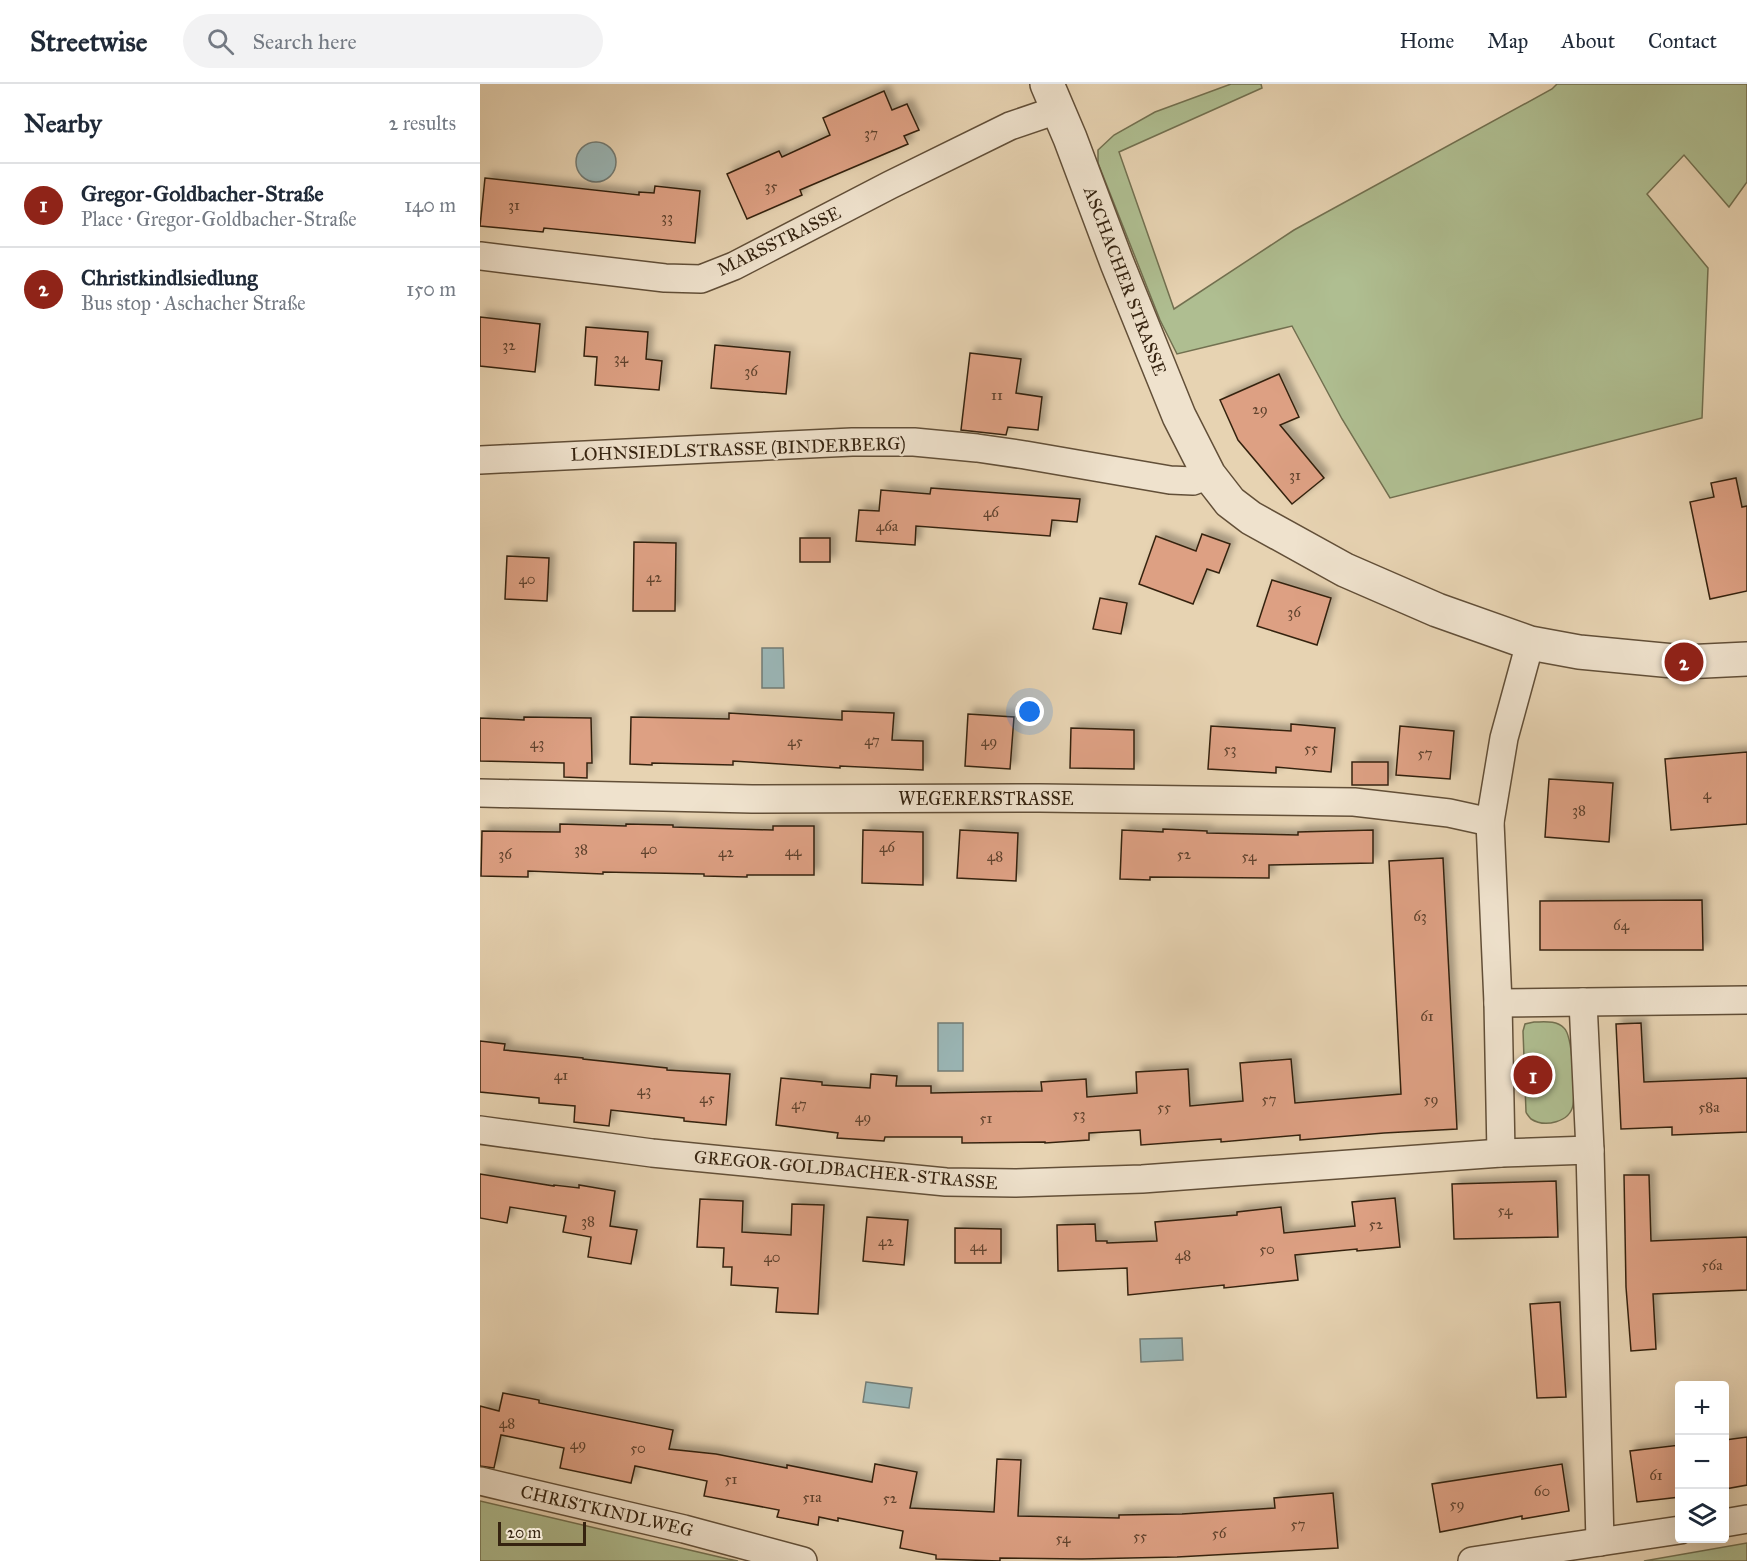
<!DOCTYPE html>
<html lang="en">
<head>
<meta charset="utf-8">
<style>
  :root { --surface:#fff; --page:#f2f2f3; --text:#1f2937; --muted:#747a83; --line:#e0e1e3; --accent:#8f2418 }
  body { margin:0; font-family:"IM FELL Great Primer",serif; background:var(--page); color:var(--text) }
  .controls { position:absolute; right:18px; bottom:18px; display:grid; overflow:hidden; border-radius:6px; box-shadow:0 6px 24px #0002 }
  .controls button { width:54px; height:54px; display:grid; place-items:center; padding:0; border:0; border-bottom:2px solid var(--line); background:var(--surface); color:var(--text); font:30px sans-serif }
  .scale { position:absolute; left:18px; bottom:15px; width:88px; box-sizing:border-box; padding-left:6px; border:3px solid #352310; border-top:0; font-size:16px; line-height:21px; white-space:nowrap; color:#352310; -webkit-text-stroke:4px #efe2cd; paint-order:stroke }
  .you { position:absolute; left:550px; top:628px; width:21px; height:21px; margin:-15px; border:4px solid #fff; border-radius:50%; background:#1a73e8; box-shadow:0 0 0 9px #1a73e833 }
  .badge { display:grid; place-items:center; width:39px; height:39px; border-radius:50%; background:var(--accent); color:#fff; font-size:20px; font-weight:700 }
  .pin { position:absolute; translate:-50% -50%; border:3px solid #fff; box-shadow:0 2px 6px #0006 }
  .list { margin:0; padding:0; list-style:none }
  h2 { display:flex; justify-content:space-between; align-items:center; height:78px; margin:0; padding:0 24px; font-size:26px }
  h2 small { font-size:20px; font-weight:400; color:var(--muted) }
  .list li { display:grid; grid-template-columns:39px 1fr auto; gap:18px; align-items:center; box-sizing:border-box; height:84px; padding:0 24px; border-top:2px solid var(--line) }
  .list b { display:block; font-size:22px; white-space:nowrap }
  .list p { margin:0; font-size:20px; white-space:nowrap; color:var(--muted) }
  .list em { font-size:20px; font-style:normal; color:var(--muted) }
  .icon { flex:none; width:33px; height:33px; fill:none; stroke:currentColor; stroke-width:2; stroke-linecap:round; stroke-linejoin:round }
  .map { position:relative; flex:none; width:1267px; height:1477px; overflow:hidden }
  header { display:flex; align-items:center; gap:36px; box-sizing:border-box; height:84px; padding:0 30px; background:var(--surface); border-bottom:2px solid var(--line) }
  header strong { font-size:28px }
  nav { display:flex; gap:33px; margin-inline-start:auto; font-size:21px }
  .search { width:420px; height:54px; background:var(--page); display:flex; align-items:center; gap:15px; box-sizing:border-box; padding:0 21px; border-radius:33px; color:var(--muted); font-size:22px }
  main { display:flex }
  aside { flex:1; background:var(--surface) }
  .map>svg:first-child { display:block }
  .green { fill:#afbe91; stroke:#727050; stroke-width:1.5 }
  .water { fill:#9ab6b6; stroke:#727b74; stroke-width:1.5 }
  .building { fill:#dda083; stroke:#352310; stroke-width:1.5; filter:url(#shadow) }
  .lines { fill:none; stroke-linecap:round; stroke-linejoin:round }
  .minor-casing { stroke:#624f38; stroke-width:30 }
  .tertiary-casing { stroke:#624f38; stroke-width:36 }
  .minor { stroke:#efe2cd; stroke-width:27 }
  .tertiary { stroke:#efe2cd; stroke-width:33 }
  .labels { text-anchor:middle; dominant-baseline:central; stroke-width:5; stroke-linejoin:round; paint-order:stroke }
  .number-label { font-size:15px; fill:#5f422d }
  .street-label { font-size:18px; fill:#352310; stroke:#efe2cd }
</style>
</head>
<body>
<header>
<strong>Streetwise</strong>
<div class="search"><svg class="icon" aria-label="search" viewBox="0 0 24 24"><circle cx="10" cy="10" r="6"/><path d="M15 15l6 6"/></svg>Search here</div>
<nav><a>Home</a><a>Map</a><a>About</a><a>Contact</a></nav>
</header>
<main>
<aside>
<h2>Nearby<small>2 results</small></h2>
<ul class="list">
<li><span class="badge">1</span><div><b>Gregor-Goldbacher-Straße</b><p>Place · Gregor-Goldbacher-Straße</p></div><em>140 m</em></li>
<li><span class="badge">2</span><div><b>Christkindlsiedlung</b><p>Bus stop · Aschacher Straße</p></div><em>150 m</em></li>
</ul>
</aside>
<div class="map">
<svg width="1267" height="1477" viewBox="0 0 1267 1477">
  <defs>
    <filter id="shadow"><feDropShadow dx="5.5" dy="-5.5" stdDeviation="3" flood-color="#0004"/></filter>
  </defs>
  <rect width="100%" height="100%" fill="#e7d3b2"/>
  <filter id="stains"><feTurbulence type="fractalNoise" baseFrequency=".00333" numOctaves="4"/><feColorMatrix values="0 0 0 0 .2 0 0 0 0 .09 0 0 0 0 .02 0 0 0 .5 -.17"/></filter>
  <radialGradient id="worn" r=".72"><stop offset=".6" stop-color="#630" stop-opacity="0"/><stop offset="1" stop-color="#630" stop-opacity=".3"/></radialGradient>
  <g class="green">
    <polygon points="751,0 781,0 782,4 639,68 694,225 814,146 1072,5 1077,0 1267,0 1267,98 1249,123 1204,71 1167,110 1228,184 1222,334 910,414 862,335 812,242 697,270 680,236 618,79 618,66 634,51 675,28"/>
    <path d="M1054 938C1064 938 1076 936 1084 944 1093 952 1095 1009 1093 1021 1090 1038 1065 1044 1051 1035 1050 1034 1046 1029 1046 1028L1043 947 1045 940Z"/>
    <polygon points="0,1417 248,1475 258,1477 0,1477"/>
    <polygon points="1267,1459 1267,1477 1164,1477"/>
  </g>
  <g class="water">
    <circle cx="116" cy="78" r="20"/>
    <polygon points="282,564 303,564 304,604 282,604"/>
    <rect x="458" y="939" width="25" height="48"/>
    <polygon points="702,1254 703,1276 661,1278 660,1255"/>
    <polygon points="386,1298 432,1304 429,1324 383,1318"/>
  </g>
  <g class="building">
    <polygon points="404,7 412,26 427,20 439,46 424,52 428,60 320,106 322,111 267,135 247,90 299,67 302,73 350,51 343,34"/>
    <polygon points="5,94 159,111 159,108 174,109 175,102 220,107 215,159 64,144 63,148 0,142"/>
    <polygon points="0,233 60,240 55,288 0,282"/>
    <polygon points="106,243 168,248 166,275 182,277 179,306 115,301 117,273 104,272"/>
    <polygon points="235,261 310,268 306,310 231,304"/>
    <polygon points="490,269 541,275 536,309 562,313 558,346 528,343 526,351 481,346"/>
    <polygon points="799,290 819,333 800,341 844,394 812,420 758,356 740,316"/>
    <polygon points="1256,394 1262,423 1267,422 1267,507 1230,515 1210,418 1234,413 1231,399"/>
    <polygon points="451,404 600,415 597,438 572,436 570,452 436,442 435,461 376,457 379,426 399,427 401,406 450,410"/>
    <polygon points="722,450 750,460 739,489 727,485 713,520 659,500 676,452 716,467"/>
    <rect x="320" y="454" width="30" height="24"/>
    <polygon points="154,458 196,459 195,527 153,527"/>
    <polygon points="27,472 69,474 67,517 25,515"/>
    <polygon points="792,496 851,514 837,561 777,542"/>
    <polygon points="620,514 647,519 641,550 613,545"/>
    <polygon points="362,627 414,629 412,656 443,657 443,686 360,682 360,684 253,677 253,681 172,679 172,681 150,680 151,633 249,635 249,629 362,636"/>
    <polygon points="488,630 534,633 530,685 485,682"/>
    <polygon points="44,633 111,634 112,679 107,679 107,694 84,693 84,679 0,677 0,634 44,636"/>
    <polygon points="811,640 855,644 851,688 796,683 796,689 728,685 731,642 811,647"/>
    <polygon points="920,642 974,647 970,695 916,691"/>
    <polygon points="591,644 654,646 654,685 590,684"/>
    <polygon points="1267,668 1267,740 1191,746 1185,675"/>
    <rect x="872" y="678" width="36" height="23"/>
    <polygon points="1069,695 1133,699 1129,758 1065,753"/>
    <polygon points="80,740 146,742 146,740 193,741 193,743 293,746 293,742 334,742 334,791 267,791 267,793 224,792 224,790 123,788 123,790 48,787 48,793 1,792 2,747 80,748"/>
    <polygon points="683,745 727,747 727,749 818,751 818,748 893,746 893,779 789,781 789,794 670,793 670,796 640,795 642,746 683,748"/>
    <polygon points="383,746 443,748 443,801 382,799"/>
    <polygon points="480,746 538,749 536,797 477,794"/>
    <polygon points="963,774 977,1045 904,1049 820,1056 820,1051 741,1058 741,1055 661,1061 660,1046 609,1049 609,1056 565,1059 565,1058 482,1059 482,1053 405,1053 404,1057 357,1054 358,1049 296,1041 301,994 342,998 342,1001 390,1004 391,990 417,992 416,1002 451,1002 451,1009 562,1007 561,998 606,995 607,1013 657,1009 656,988 708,985 710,1022 763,1017 760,979 811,975 815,1019 921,1010 909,777"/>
    <polygon points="1222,816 1223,866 1060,866 1060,817"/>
    <polygon points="1161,939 1164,998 1267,994 1267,1048 1192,1051 1192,1043 1141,1045 1136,940"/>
    <polygon points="0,957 25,960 24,966 103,974 103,975 187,984 187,986 250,990 246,1041 204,1037 204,1034 131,1026 129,1042 94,1038 95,1022 59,1019 59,1014 0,1008"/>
    <polygon points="0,1090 74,1102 74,1101 99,1104 99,1101 135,1107 130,1142 157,1146 151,1180 108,1173 111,1153 83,1148 86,1132 30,1123 27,1139 0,1134"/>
    <polygon points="1144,1091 1169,1091 1171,1157 1267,1153 1267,1206 1173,1210 1176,1265 1151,1267 1146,1203"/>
    <polygon points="1076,1097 1078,1153 974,1155 972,1100"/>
    <polygon points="915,1114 920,1163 877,1167 877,1165 815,1171 818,1196 744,1204 744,1201 648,1211 647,1184 578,1187 577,1141 615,1140 616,1157 627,1157 627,1159 677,1157 675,1138 757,1131 757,1128 801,1123 804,1149 875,1142 872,1118"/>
    <polygon points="220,1115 263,1117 262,1148 311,1151 312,1120 344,1121 338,1230 296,1228 298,1204 251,1201 252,1183 243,1183 244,1164 217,1163"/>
    <polygon points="387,1133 428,1136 424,1181 383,1177"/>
    <polygon points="475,1144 521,1145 521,1179 475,1179"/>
    <polygon points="1080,1218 1086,1313 1057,1314 1050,1220"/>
    <polygon points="23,1309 59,1316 59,1319 193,1346 189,1365 236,1370 307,1384 307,1381 392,1398 395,1380 437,1388 430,1424 514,1428 517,1375 541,1376 538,1432 639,1434 639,1431 702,1430 795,1424 794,1414 853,1409 858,1464 697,1473 602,1475 520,1474 520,1477 456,1475 456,1471 420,1464 423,1447 358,1434 358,1437 339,1433 338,1441 297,1433 299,1426 224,1412 227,1397 155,1382 151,1399 80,1384 84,1364 51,1357 21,1351 14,1384 0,1382 0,1322 19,1327"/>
    <polygon points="1267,1353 1267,1401 1245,1405 1245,1356"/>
    <polygon points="1200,1361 1200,1413 1157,1418 1150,1367"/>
    <polygon points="1082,1380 1089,1427 1042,1435 1042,1432 960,1448 952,1400"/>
  </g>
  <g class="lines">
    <defs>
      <g id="minor">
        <polyline points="0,172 185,194 221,195 254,182 410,101 530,42 577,26"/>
        <polyline points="0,376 372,358 434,358 497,364 545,371 690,396 713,397 729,391"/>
        <polyline points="0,709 272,715 560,714 874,718 969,729 1010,738"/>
        <polyline points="1103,918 1110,1066 1120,1458"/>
        <polyline points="1018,919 1267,916"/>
        <polyline points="0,1046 172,1069 466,1098 535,1099 662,1095 1021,1069 1110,1066"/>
        <polyline points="1021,1069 1018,919 1010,738 1024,654 1050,559"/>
        <polyline points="0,1397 204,1445 323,1477"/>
        <polyline points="1244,1439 1267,1435"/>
        <polyline points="992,1477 1200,1446"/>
      </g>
      <polyline id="tertiary" points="567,0 590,54 637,179 699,332 729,391 750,418 771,434 865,486 957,526 1050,559 1099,568 1204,578 1267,575"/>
    </defs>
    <use href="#minor" class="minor-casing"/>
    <use href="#tertiary" class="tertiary-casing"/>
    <use href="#minor" class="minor"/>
    <use href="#tertiary" class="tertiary"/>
  </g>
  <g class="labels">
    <g class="number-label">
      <text x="391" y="49">37</text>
      <text x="291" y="102">35</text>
      <text x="34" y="121">31</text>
      <text x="187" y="133">33</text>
      <text x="29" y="261">32</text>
      <text x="141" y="274">34</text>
      <text x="271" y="287">36</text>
      <text x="517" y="311">11</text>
      <text x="780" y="325">29</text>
      <text x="815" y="391">31</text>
      <text x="511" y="428">46</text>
      <text x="407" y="442">46a</text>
      <text x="174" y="493">42</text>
      <text x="47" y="495">40</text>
      <text x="814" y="528">36</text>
      <text x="392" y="656">47</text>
      <text x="315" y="657">45</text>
      <text x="509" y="657">49</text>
      <text x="57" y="659">43</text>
      <text x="831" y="664">55</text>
      <text x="750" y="665">53</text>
      <text x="945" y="669">57</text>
      <text x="1227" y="710">4</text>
      <text x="1099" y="726">38</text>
      <text x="407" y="763">46</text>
      <text x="101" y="765">38</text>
      <text x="169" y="765">40</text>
      <text x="313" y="767">44</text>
      <text x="246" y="768">42</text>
      <text x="25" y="770">36</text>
      <text x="704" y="770">52</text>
      <text x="515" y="772">48</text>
      <text x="769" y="772">54</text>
      <text x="940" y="832">63</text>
      <text x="1141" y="841">64</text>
      <text x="947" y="932">61</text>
      <text x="81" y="991">41</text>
      <text x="164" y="1006">43</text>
      <text x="227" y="1014">45</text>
      <text x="789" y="1015">57</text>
      <text x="951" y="1015">59</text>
      <text x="319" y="1020">47</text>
      <text x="684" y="1023">55</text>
      <text x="1229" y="1023">58a</text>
      <text x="599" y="1030">53</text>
      <text x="383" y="1033">49</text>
      <text x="506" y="1034">51</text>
      <text x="1025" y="1126">54</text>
      <text x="108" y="1137">38</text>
      <text x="896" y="1140">52</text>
      <text x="406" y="1157">42</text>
      <text x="498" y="1162">44</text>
      <text x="787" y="1165">50</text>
      <text x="703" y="1171">48</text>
      <text x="292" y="1173">40</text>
      <text x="1232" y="1181">56a</text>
      <text x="27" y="1339">48</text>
      <text x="98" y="1360">49</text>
      <text x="158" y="1364">50</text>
      <text x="1176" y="1391">61</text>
      <text x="251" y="1395">51</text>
      <text x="1062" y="1407">60</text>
      <text x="332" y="1413">51a</text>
      <text x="410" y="1414">52</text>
      <text x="977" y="1420">59</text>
      <text x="818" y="1440">57</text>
      <text x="739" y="1449">56</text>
      <text x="660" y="1452">55</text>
      <text x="583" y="1454">54</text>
    </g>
    <g class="street-label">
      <text transform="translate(299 157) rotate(-26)">MARSSTRASSE</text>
      <text transform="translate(645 197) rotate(69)">ASCHACHER STRASSE</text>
      <text transform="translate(258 365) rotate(-2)">LOHNSIEDLSTRASSE (BINDERBERG)</text>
      <text x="506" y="715">WEGERERSTRASSE</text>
      <text transform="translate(366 1086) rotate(5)">GREGOR-GOLDBACHER-STRASSE</text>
      <text transform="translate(127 1427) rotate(13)">CHRISTKINDLWEG</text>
    </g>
  </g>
  <rect width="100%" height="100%" filter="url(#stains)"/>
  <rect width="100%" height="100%" fill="url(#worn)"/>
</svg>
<div class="controls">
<button>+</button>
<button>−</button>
<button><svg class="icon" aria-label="layers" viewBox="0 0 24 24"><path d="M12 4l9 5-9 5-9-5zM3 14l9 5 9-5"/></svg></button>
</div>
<div class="scale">20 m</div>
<div class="you"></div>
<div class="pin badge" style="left:1053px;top:991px">1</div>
<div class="pin badge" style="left:1204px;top:578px">2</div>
</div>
</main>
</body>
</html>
